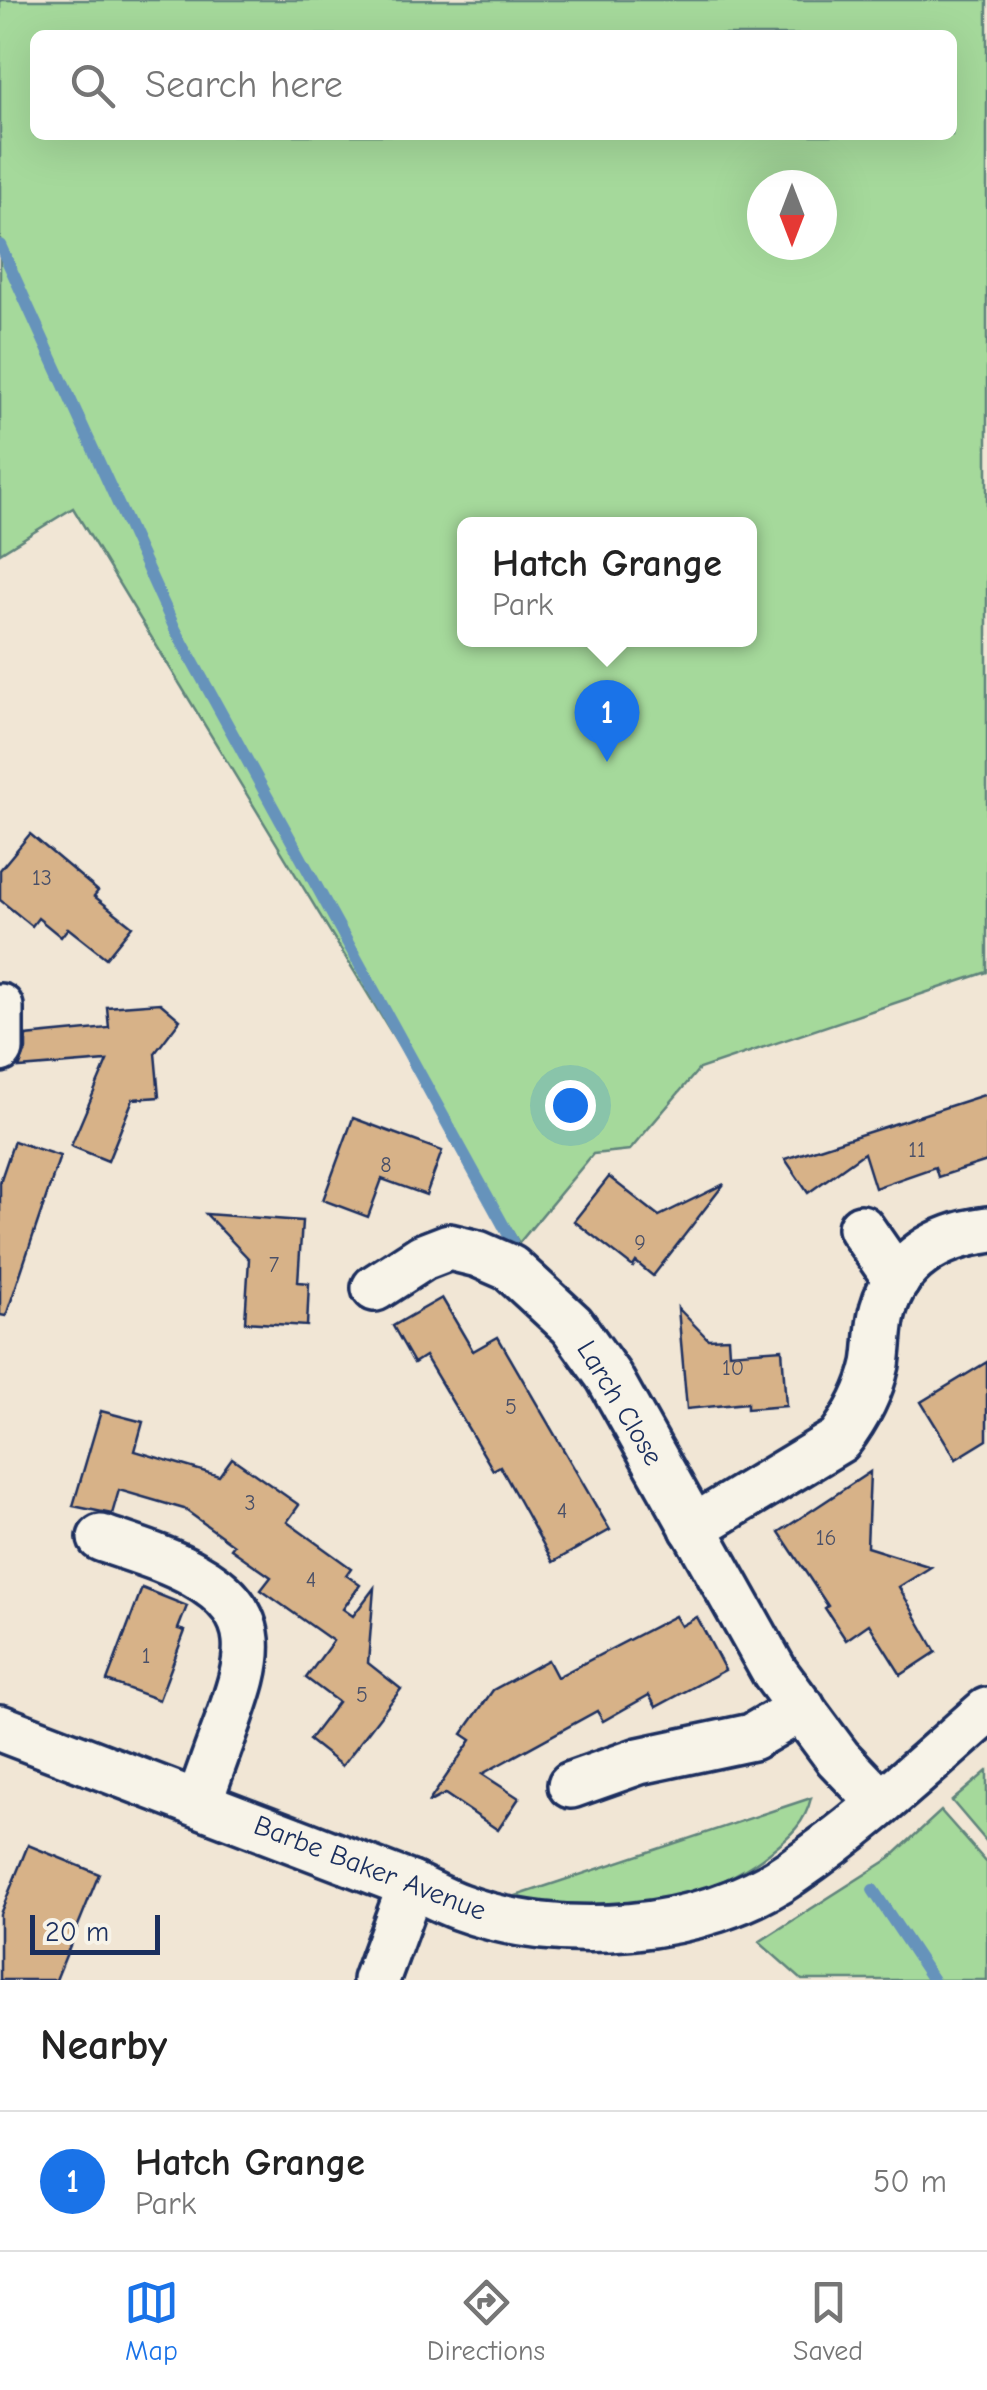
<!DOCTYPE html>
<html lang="en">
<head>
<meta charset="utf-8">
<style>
  :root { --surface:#fff; --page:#f2f2f2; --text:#222; --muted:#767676; --line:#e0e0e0; --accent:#1a73e8 }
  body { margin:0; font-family:"Comic Neue",sans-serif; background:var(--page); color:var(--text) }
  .compass { position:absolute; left:747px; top:170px; width:90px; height:90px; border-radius:50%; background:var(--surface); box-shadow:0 10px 40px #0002; rotate:180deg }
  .scale { position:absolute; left:30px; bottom:25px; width:130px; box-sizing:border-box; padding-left:10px; border:5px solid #1b2f5e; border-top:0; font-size:28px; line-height:35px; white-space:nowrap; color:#1b2f5e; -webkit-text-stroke:8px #f7f3e8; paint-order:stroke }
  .you { position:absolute; left:570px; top:1105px; width:35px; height:35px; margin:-25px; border:8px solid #fff; border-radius:50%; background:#1a73e8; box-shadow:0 0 0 15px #1a73e833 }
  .badge { display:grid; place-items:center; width:65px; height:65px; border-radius:50%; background:var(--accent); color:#fff; font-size:32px; font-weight:700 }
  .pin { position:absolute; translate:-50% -82px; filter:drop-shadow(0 2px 5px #0008) }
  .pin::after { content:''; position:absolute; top:52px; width:35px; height:30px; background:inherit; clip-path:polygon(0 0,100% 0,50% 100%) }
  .popup { position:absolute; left:457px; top:517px; width:300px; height:130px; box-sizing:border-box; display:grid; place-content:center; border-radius:15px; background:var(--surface); filter:drop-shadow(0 2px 8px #0005); font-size:32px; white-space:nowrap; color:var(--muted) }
  .popup b { font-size:38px; color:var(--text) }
  .popup::after { content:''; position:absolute; left:50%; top:100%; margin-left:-20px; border:20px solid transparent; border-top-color:var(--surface) }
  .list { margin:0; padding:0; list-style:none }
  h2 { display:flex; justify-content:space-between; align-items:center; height:130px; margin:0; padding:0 40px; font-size:42px }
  h2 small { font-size:32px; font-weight:400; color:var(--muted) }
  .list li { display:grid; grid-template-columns:65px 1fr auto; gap:30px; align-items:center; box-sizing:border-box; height:140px; padding:0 40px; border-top:2px solid var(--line) }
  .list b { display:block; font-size:38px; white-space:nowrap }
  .list p { margin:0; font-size:32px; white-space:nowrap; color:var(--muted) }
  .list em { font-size:32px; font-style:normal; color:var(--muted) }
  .icon { flex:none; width:55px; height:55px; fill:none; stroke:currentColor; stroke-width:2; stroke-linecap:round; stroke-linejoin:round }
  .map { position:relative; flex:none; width:987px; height:1980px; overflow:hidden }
  .search { position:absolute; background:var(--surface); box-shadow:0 10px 40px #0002; left:30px; right:30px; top:30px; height:110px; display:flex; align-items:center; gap:25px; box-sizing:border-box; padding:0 35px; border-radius:15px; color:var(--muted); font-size:38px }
  .sheet { height:270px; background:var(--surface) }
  nav { display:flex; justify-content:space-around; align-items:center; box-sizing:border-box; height:140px; border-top:2px solid var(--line); background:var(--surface); font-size:28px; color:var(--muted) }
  nav a { display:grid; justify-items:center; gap:5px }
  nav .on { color:var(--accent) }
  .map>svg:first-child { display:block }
  .green { fill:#a5d99b; stroke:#60847c; stroke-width:2.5; fill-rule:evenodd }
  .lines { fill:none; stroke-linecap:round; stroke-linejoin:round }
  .stream { stroke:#6693bb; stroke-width:12 }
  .building { fill:#d7b288; stroke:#1b2f5e; stroke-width:2.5 }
  .minor-casing { stroke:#1b2f5e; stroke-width:52 }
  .minor { stroke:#f7f3e8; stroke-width:45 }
  .labels { text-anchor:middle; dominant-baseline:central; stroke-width:8; stroke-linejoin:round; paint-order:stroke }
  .number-label { font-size:22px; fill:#4a5068 }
  .street-label { font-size:28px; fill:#1b2f5e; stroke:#f7f3e8 }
</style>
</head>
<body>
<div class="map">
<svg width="987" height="1980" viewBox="0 0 987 1980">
  <rect width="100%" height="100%" fill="#f1e6d5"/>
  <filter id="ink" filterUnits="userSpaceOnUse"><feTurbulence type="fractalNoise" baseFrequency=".01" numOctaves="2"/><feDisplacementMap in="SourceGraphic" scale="20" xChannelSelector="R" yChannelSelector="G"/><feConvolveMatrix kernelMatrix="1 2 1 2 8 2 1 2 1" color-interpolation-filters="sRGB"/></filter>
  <g filter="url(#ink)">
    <g class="green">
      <path d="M0 0H987V972L699 1069 630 1150 593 1154 519 1243 73 508 0 553ZM952 35V135H35V35ZM822 185V245H762V185ZM464 524H750V640H464Z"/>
      <polygon points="987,1771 987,1842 952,1801"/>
      <path d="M811 1798C805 1823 791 1835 771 1851 698 1911 596 1912 507 1899Z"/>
      <polygon points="941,1811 987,1863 987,1980 802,1980 759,1942 889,1859"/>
    </g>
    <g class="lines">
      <g class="stream">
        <polyline points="0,245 176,631 512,1241"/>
        <polyline points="873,1890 933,1980"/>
      </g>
    </g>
    <g class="building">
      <polygon points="30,834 98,891 94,896 132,926 106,958 68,928 61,937 38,918 32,926 0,900 0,870"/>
      <polygon points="160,1003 180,1020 155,1053 159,1097 133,1099 108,1161 71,1146 107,1061 19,1068 26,1050 26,1036 109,1028 107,1007"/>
      <polygon points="987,1094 987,1161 938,1177 935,1167 875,1188 864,1153 808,1193 785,1159"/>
      <polygon points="353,1118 442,1151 426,1195 382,1179 368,1217 323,1200"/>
      <polygon points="14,1141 60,1156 6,1316 0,1315 0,1182"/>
      <polygon points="609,1177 659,1216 724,1184 653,1276 636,1262 633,1267 574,1221"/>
      <polygon points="206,1214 302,1221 298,1282 309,1283 307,1326 245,1322 249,1259"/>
      <polygon points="442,1298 473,1351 498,1337 610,1530 553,1562 500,1466 493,1470 425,1356 414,1363 393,1326"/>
      <polygon points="678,1308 708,1339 728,1338 729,1353 782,1349 786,1406 747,1409 747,1403 687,1409"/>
      <polygon points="987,1362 987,1440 956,1459 921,1402"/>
      <polygon points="101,1411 143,1422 135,1451 219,1476 232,1458 299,1505 287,1522 351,1568 346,1575 360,1585 343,1609 353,1616 374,1588 368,1663 401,1689 342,1766 309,1740 338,1702 306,1678 333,1641 261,1590 271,1577 231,1549 234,1545 184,1509 119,1490 112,1514 73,1506"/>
      <polygon points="870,1472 867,1547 931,1567 899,1587 936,1652 901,1675 869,1624 846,1640 825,1608 828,1606 779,1532"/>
      <polygon points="142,1588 187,1606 178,1629 185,1631 159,1700 107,1681"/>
      <polygon points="675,1616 681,1626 697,1617 725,1670 656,1707 649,1695 603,1721 597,1711 482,1774 519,1798 498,1830 445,1794 428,1803 471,1740 462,1734 493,1690 548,1660 557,1677"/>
      <polygon points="28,1845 99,1874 56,1980 0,1980 0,1914"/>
    </g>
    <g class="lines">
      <defs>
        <g id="minor">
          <polyline points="0,1007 0,1049"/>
          <polyline points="861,1228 897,1280"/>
          <polyline points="375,1288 423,1257 449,1247 478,1254 510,1268 572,1325 609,1377 775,1673 838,1758 881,1803"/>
          <path d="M693 1528 839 1440C856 1418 870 1391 876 1364 879 1346 878 1327 883 1310 897 1260 939 1236 987 1230"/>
          <path d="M101 1538C132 1549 167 1559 195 1575 265 1614 250 1660 228 1722 218 1749 208 1776 199 1803"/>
          <path d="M0 1728 411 1885C427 1892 443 1901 460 1907 560 1944 703 1934 792 1872 861 1825 924 1766 987 1711"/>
          <polyline points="571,1785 639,1761 752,1737 802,1708"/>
          <polyline points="376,1980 411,1885"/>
        </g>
      </defs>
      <use href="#minor" class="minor-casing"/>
      <use href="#minor" class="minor"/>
    </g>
  </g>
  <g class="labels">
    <g class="number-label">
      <text x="42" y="878">13</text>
      <text x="917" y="1150">11</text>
      <text x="386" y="1165">8</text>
      <text x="640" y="1243">9</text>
      <text x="274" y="1265">7</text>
      <text x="733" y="1368">10</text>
      <text x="511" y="1407">5</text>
      <text x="250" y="1503">3</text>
      <text x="562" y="1511">4</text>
      <text x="826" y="1538">16</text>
      <text x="311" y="1580">4</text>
      <text x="146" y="1656">1</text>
      <text x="362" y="1695">5</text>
    </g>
    <g class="street-label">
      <text transform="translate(620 1403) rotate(59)">Larch Close</text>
      <text transform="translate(370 1868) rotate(21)">Barbe Baker Avenue</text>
    </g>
  </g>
</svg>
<svg class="compass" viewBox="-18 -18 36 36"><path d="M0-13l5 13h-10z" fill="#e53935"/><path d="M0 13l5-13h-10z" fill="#767676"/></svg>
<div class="scale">20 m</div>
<div class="you"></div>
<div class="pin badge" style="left:607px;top:762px">1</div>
<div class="popup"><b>Hatch Grange</b>Park</div>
<div class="search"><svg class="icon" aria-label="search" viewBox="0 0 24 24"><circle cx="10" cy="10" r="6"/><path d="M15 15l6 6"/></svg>Search here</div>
</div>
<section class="sheet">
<h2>Nearby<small></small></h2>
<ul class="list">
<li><span class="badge">1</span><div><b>Hatch Grange</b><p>Park</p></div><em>50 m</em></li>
</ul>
</section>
<nav>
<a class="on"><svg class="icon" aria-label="map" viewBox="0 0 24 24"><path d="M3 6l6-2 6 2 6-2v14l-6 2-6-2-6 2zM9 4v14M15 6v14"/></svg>Map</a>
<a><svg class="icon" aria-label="directions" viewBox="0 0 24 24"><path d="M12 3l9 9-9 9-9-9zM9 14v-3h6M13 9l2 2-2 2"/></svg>Directions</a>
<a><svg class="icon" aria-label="saved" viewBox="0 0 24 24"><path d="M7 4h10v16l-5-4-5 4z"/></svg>Saved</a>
</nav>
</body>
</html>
